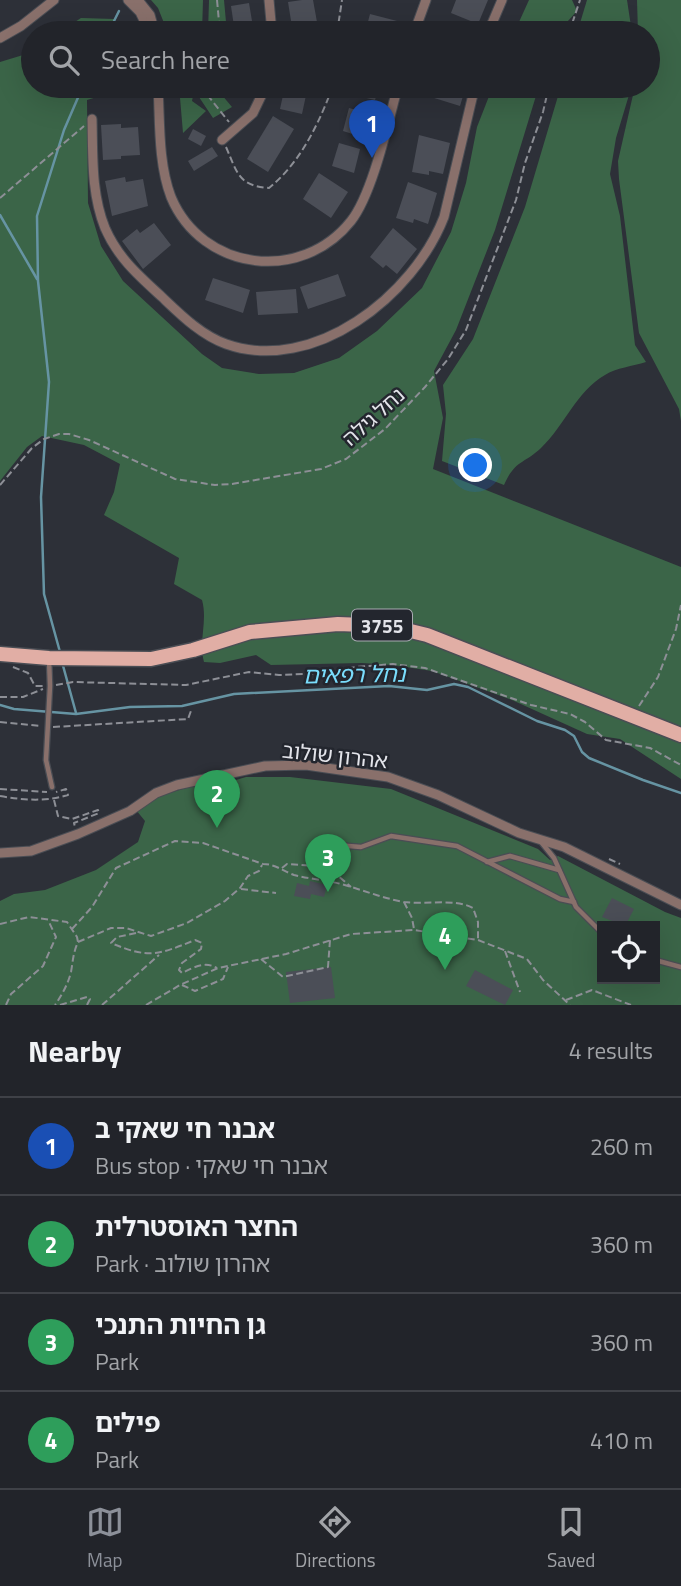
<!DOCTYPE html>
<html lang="en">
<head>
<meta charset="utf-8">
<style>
  :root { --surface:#22242a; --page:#2e3036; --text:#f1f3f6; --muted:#a2a4a8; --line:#3f4147; --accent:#8c9099 }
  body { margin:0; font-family:"Titillium Web","Noto Sans Hebrew",sans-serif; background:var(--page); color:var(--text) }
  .controls { position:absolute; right:21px; bottom:21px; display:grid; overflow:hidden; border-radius:0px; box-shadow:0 7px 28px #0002 }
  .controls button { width:63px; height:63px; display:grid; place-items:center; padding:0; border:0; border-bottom:2px solid var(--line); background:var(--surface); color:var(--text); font:35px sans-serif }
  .you { position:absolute; left:476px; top:466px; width:24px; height:24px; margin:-18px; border:5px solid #fff; border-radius:50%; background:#1a73e8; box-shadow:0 0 0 10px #1a73e833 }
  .badge { display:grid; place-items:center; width:46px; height:46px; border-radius:50%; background:var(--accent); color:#fff; font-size:23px; font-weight:700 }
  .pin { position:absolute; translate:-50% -58px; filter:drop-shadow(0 2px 4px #0008) }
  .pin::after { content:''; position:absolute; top:37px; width:24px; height:21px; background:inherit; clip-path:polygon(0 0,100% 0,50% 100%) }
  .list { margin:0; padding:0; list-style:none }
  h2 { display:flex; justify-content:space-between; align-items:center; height:91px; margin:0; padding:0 28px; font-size:30px }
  h2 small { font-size:23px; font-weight:400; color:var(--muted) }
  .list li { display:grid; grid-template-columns:46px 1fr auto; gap:21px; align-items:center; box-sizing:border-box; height:98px; padding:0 28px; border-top:2px solid var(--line) }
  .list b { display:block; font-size:26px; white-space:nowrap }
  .list p { margin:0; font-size:23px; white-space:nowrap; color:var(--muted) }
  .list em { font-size:23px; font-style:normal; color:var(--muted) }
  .icon { flex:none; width:38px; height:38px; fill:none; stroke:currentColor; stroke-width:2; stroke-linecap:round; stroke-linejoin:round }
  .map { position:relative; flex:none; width:681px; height:1005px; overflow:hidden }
  .search { position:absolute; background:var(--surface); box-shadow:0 7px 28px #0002; left:21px; right:21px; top:21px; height:77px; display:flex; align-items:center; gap:18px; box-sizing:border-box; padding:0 24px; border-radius:38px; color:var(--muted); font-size:26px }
  .sheet { height:483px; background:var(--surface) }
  nav { display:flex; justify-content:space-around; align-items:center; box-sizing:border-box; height:98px; border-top:2px solid var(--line); background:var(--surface); font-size:19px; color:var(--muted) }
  nav a { display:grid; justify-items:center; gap:4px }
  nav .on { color:var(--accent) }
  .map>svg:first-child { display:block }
  .green { fill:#3b6548; fill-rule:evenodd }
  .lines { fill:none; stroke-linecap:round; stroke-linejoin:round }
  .stream { stroke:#6694a3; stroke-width:2.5 }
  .building { fill:#4b4e57 }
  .service-casing { stroke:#4a4d54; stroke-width:7 }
  .minor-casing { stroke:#4a4d54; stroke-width:11 }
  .primary-casing { stroke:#4a4d54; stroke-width:17 }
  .path { stroke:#8d8f96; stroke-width:2; stroke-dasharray:7 3.5; stroke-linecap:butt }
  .service { stroke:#89706b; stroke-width:4.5 }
  .minor { stroke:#89706b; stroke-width:9 }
  .primary { stroke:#e1aea5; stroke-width:14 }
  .labels { text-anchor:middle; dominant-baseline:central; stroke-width:5; stroke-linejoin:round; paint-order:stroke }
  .shield { fill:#23262e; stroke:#a9abb2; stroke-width:2 }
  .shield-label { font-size:19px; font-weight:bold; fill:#e3e4ea }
  .street-label { font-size:21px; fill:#e3e4ea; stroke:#23262e }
  .water-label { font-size:23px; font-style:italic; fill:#7addfc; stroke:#23262e }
</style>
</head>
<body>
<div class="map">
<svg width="681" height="1005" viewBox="0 0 681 1005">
  <rect width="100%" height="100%" fill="#2d3038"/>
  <g class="green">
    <polygon points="151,0 203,0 202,33 168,33 158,8"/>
    <polygon points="209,0 224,0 227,33 208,33"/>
    <polygon points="529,0 572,0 577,11 557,33 514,33"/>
    <polygon points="587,0 627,0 632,33 577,33"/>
    <polygon points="637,0 681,0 681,421 679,409 639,333 619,179 618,161 635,86 648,86 648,33 638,33"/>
    <polygon points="81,18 114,19 124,33 58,33"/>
    <path d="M33 49V86H133L87 100 88 203 101 246 123 281 202 354 222 368 259 374 294 373 339 358 377 331 422 288 451 232 466 183 477 127 493 86H539L495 230 456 330 434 371 443 418 433 469 681 567V779L620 739 587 734 512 700 432 671 393 665 362 663 271 665 256 655 220 663 204 662C198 640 208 622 202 600L174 584 179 558 104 515 114 492 120 464 84 445 42 436 27 447 0 481V62L23 55Z"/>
    <polygon points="179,86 195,86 192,101 206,111 183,133"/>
    <polygon points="201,86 217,86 216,88 232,107 213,118 199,97"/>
    <path d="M561 86H630L629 95 616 138 610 174 620 216 635 345 646 362C633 366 616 368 605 375 576 392 565 425 541 448 524 464 515 460 504 485L442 461 446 414 443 385 473 339 525 207Z"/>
    <path d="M246 777H290L391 789 538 849 550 860 558 856 665 912 681 918V1005H0V901L14 894 45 890 96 870 138 842 145 821 136 810 157 797 179 790 198 785 209 788ZM602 926H655V979H602Z"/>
  </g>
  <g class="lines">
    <g class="stream">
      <polyline points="108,33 119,11"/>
      <polyline points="0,215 37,279"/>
      <polyline points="60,652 44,594 41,497 49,382 38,281 37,216 64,130 83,86"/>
      <polyline points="62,662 76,713"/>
      <polyline points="0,705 14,709 76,714 130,707 182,706 234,694 389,686 427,690 454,684 468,687 537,721 565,730 574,736 582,752 589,758 643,780 681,793"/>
    </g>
  </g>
  <g class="building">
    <polygon points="302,0 313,0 319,33 293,33 288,2"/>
    <polygon points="456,0 488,0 478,24 451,13"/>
    <polygon points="249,3 254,33 235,33 231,6"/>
    <polygon points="370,14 397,21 393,33 365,33"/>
    <polygon points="285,86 308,86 302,114 280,109"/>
    <polygon points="355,86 379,86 375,100 353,95"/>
    <polygon points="435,86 466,86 460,106 431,97"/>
    <polygon points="349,108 371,114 365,138 343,131"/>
    <polygon points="273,116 294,129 268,172 247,159"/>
    <polygon points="121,124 121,128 138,127 140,155 121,156 121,159 103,160 101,125"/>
    <polygon points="193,129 206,136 201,146 188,139"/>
    <polygon points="419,135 450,143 443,174 429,171 429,175 412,172"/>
    <polygon points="339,143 360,149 354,173 332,166"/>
    <polygon points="212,147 218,156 194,171 188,161"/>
    <polygon points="319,173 348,192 331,218 303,199"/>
    <polygon points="125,177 126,182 143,179 148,206 112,216 105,181"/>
    <polygon points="408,182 437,193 428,224 414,219 413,223 396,218"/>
    <polygon points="154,223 171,245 143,269 122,241 137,229 140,233"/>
    <polygon points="393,228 417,249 397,274 386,265 383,268 370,257"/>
    <polygon points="338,274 346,296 308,309 300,287"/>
    <polygon points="213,278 250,290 243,313 205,300"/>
    <polygon points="296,289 298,313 258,315 256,292"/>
    <polygon points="310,881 327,885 324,897 311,894 310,899 294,896 297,883 309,886"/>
    <polygon points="612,898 634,909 625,926 602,917"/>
    <polygon points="331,967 335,998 290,1003 286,972"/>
    <polygon points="475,970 513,990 505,1005 466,986"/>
  </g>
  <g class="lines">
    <defs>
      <g id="service">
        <polyline points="49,659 50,686 46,760 52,787"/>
        <polyline points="542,843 554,858 576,907 602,933"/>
        <polyline points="323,844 361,847 391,836 457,846 560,899 574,902"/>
        <polyline points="487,862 510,856 559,870"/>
        <polyline points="655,960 681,967"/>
      </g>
      <g id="minor">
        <polyline points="128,0 140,12 150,33"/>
        <polyline points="138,0 150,15 155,33"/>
        <polyline points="269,0 272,33"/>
        <polyline points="414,33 426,0"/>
        <polyline points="488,33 502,0"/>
        <polyline points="0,38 21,26 54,0"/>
        <path d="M158 86C160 121 158 163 171 197 202 271 301 284 351 221 373 193 388 122 398 86"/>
        <path d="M92 119C93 156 91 193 105 228 118 258 139 276 162 297 181 315 201 335 226 344 314 375 414 295 444 217L475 86"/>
        <polyline points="222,140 253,113 266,86"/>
        <polyline points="0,853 31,851 78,834 130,811 156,793 177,785 265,766 306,765 388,777 438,795 519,833 564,847 681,905"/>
      </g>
      <polyline id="primary" points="0,654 49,658 151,659 193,650 250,632 338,624 390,626 427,635 681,735"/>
    </defs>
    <use href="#service" class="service-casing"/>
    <use href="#minor" class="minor-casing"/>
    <use href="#primary" class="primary-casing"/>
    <g class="path">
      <polyline points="217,0 220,33"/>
      <polyline points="337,33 342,0"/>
      <polyline points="569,33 580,0"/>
      <polyline points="208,86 205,92 229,122"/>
      <path d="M226 147C237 172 238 186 269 188 301 162 319 123 333 86"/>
      <polyline points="0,198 84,126"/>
      <polyline points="0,485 32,448 44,439 59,434 69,434 89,440 175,479 215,485 232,484 321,469 346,459 385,429 425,387 448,359 466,330 516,200 525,163 543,112 549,86"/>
      <polyline points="13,667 28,673 35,686 44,686"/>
      <polyline points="56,685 73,682 186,685 249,672 279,675 323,673 356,667 393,664 425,668 531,705 570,714 585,722 606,740 650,748 681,765"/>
      <polyline points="0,697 23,697 43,689"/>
      <polyline points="639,706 658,677 676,629 681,605"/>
      <polyline points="0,722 41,726"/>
      <polyline points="53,727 188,719 192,708"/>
      <polyline points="0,789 47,792"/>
      <path d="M0 796C23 800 45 802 68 795L66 789 56 792"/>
      <polyline points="54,800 58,816 72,819 98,810 99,813 74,823 75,827"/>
      <polyline points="609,859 620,864"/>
      <polyline points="282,868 287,864 328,867 351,887"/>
      <polyline points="241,889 276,893"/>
      <polyline points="404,902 412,918 414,929"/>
      <path d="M0 924 29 917 67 922 77 937 78 942C73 953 73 961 71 972 68 984 62 995 55 1005"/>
      <path d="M72 929 92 907 116 868 175 841 203 843 263 864C275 864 283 871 294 875 309 879 326 880 341 884 363 890 382 898 404 902 426 905 455 898 473 908L478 922V940"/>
      <path d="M136 933 117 937 111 943C149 959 158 955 195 940L202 943 201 949 182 963 179 970 182 973C194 967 205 961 217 968"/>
      <polyline points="78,942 111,928 126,928 151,936 187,923 225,901 240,888 248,876 259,871 262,865"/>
      <polyline points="505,951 520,992"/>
      <polyline points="261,959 283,977 328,967 330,940"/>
      <polyline points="182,985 195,991 223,979 228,967"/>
      <polyline points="566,1000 592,990 631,1005"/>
      <polyline points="6,1005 11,994 43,966 56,937 49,922"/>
      <polyline points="60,1005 87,997 90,999 87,1005"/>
      <polyline points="102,1005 159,955"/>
      <polyline points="146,1005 180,985 218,968 286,954 351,934 414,930 478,940 527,959 543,980 570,1005"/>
    </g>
    <use href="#service" class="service"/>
    <use href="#minor" class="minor"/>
    <use href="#primary" class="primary"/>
  </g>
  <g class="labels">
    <rect class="shield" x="352" y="609.5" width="60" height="31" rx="5"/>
    <g class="shield-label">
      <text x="382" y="625">3755</text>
    </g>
    <g class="street-label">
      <text transform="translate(373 416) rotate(-42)">נחל גילה</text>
      <text transform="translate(335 755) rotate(6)">אהרון שולוב</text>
    </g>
    <g class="water-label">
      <text transform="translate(354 674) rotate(-1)">נחל רפאים</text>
    </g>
  </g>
</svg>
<div class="controls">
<button><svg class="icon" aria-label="locate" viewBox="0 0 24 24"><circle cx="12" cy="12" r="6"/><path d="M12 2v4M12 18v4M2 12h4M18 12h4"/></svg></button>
</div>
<div class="you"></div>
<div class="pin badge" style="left:372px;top:158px;background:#1a4fb4">1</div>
<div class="pin badge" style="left:217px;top:828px;background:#2e9e5b">2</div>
<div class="pin badge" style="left:328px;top:892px;background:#2e9e5b">3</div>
<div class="pin badge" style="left:445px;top:970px;background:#2e9e5b">4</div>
<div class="search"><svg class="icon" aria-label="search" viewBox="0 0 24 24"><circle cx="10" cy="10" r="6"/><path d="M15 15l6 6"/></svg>Search here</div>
</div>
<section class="sheet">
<h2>Nearby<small>4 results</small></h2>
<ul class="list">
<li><span class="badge" style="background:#1a4fb4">1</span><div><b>אבנר חי שאקי ב</b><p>Bus stop · אבנר חי שאקי</p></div><em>260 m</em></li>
<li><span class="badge" style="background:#2e9e5b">2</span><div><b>החצר האוסטרלית</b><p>Park · אהרון שולוב</p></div><em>360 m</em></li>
<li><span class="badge" style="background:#2e9e5b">3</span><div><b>גן החיות התנכי</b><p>Park</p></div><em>360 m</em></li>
<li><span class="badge" style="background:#2e9e5b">4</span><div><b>פילים</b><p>Park</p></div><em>410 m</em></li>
</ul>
</section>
<nav>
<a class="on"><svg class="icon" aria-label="map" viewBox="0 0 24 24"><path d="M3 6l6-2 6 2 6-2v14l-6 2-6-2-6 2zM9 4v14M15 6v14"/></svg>Map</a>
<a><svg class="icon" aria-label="directions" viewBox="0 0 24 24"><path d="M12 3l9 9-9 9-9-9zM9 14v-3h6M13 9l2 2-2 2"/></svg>Directions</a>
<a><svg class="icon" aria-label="saved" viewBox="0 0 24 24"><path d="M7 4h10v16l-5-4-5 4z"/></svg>Saved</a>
</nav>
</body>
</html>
